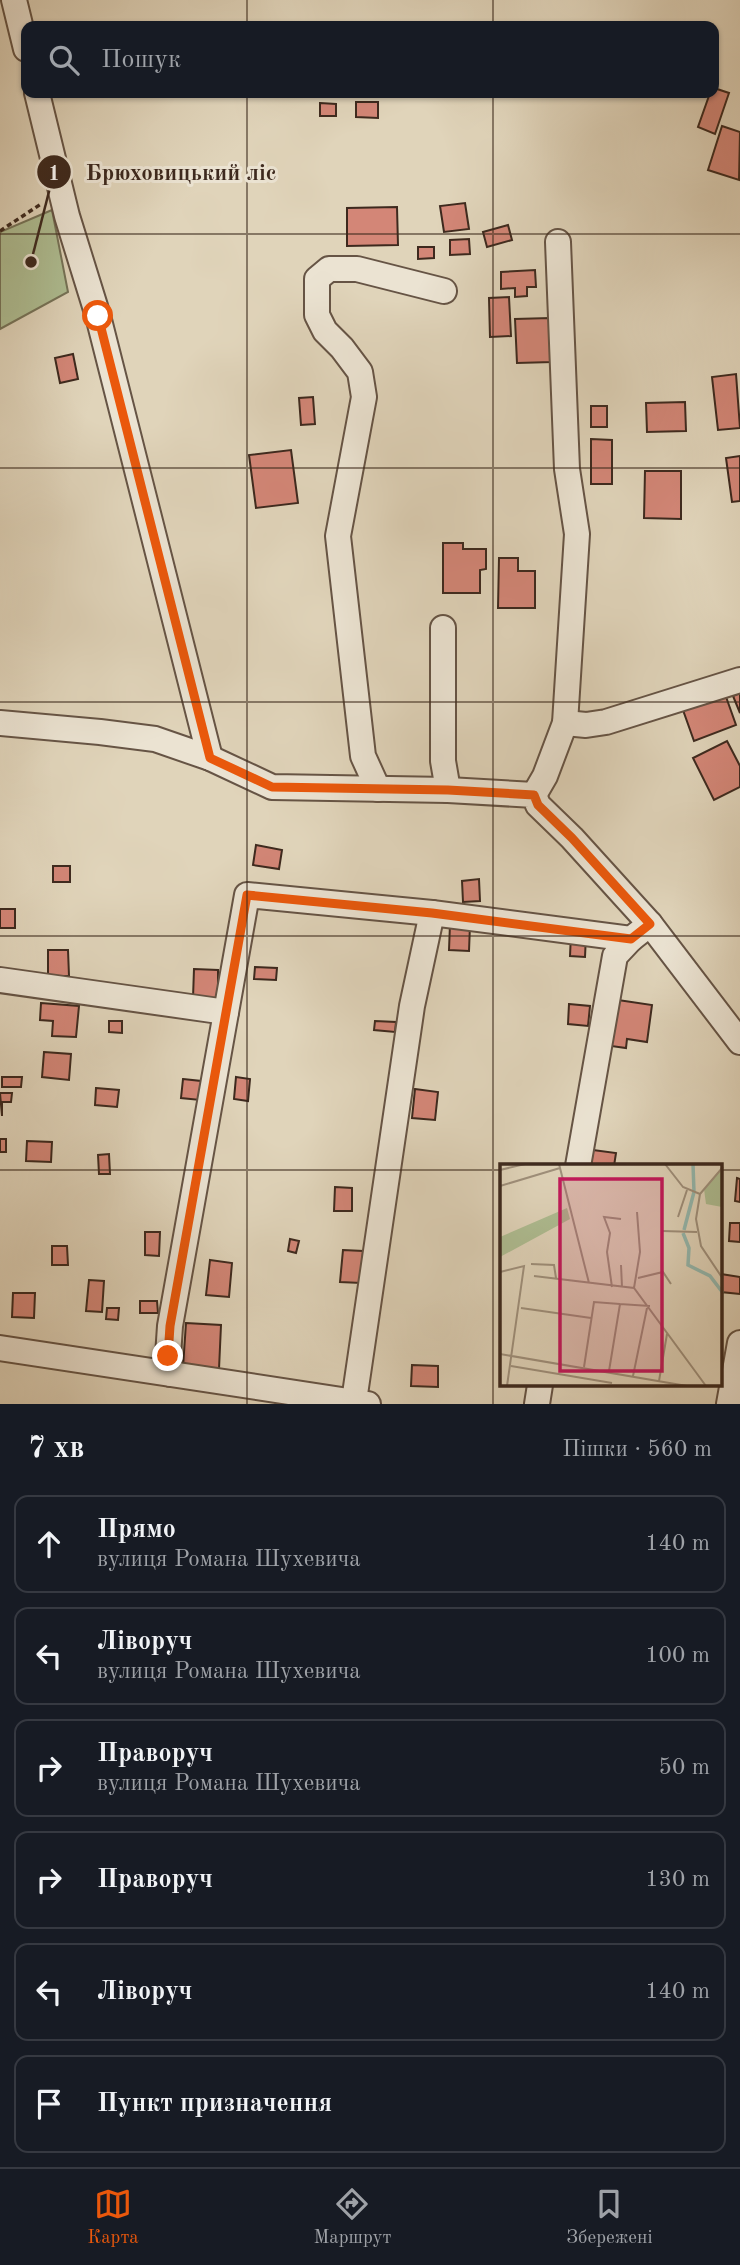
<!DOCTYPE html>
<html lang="uk">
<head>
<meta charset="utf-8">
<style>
  :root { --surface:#171b24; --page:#242831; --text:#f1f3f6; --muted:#9ea1a6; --line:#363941; --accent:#ea580c }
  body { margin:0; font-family:"Old Standard TT",serif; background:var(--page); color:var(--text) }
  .stop { position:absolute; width:21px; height:21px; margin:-16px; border:5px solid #ea580c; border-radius:50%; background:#fff }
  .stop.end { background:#ea580c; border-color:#fff; box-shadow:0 2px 7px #0008 }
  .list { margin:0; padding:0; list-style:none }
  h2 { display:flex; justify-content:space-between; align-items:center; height:91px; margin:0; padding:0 28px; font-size:30px }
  h2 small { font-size:23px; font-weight:400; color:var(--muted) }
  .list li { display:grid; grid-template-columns:46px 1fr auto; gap:21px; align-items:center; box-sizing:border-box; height:98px; margin:0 14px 14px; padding:0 14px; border:2px solid var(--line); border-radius:14px }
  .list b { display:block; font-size:26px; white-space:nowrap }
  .list p { margin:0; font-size:23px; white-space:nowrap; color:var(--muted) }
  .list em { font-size:23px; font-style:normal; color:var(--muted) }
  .icon { flex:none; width:38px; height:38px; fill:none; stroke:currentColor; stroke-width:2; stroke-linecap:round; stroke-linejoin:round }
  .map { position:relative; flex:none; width:740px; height:1404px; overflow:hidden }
  .search { position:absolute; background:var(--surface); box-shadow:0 2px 5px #0004; left:21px; right:21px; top:21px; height:77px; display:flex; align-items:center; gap:18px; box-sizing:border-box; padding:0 24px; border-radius:14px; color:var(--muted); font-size:26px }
  .sheet { height:763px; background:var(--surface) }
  nav { display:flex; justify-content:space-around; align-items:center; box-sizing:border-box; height:98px; border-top:2px solid var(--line); background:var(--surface); font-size:19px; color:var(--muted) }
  nav a { display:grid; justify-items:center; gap:4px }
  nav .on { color:var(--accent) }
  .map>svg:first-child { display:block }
  .green { fill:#aebd92; stroke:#767358; stroke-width:2 }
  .building { fill:#d38677; stroke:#3d291e; stroke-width:2 }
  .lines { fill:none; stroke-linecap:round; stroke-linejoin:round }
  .minor-casing { stroke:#665445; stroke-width:28 }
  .path { stroke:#3d291e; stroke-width:3.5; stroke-dasharray:5 3.5; stroke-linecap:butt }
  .minor { stroke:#ebe3d2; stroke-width:24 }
  .route { stroke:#ea580c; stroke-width:9 }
  .grid { fill:none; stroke:#3d291e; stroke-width:2; stroke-opacity:0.55 }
  .inset-river { fill:none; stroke:#94b8ae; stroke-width:3.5 }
  .inset-road { fill:none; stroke:#9f907c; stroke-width:2 }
  .view { fill:#c2185b; fill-opacity:0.15; stroke:#c2185b; stroke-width:3.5 }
  .inset-edge { fill:none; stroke:#3d291e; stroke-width:3.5 }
  .leader { fill:none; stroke:#3d291e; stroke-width:2.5 }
  .callout-dot { fill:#3d291e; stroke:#ebe3d2; stroke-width:2.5 }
  .mark-label { font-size:21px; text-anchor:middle; font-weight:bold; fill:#fff }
  .callout-label { font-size:23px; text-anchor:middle; font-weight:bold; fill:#3d291e; stroke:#ebe3d2; stroke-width:6; stroke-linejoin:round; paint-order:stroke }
</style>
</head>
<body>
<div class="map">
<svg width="740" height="1404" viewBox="0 0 740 1404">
  <rect width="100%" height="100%" fill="#e0d4ba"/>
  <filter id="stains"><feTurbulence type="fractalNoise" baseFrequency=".00286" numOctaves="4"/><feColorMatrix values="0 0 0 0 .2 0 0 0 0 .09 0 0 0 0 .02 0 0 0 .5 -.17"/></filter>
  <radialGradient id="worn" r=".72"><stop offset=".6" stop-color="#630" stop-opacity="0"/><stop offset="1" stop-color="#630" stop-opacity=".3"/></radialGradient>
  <polygon class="green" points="52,210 68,292 0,329 0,232"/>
  <g class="building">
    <polygon points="714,88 729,93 715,134 698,127 710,93 714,93"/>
    <polygon points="356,102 378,102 378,118 356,117"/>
    <polygon points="320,103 336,104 336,116 320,116"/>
    <polygon points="722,126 740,132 739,180 708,170"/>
    <polygon points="465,203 469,229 444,232 440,206"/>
    <polygon points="397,207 398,245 347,246 347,208"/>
    <polygon points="508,225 512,240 487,247 483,232"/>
    <polygon points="469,239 470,254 450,255 450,240"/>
    <polygon points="418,247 434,247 434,258 418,259"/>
    <polygon points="535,270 536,287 527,287 527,296 515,297 515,288 501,289 501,272"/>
    <polygon points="509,297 511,336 490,337 489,298"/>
    <polygon points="550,318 552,362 517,363 515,319"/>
    <polygon points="73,354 78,379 60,383 55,358"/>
    <polygon points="736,374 740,428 718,430 712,377"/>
    <polygon points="313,397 315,424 301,425 299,398"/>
    <polygon points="685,402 686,431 647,432 646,403"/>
    <rect x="591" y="406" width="16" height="21"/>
    <polygon points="591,439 612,440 612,484 591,484"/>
    <polygon points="291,450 298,503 256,508 249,455"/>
    <polygon points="740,456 740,501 732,502 726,458"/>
    <polygon points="645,471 681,471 681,519 644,518"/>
    <polygon points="443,543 463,543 463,549 486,549 486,569 480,570 480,593 443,593"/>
    <polygon points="499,558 518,558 518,571 535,571 535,608 498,608"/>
    <polygon points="740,693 740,713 733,696"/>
    <polygon points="725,694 736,725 694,741 683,710"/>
    <polygon points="727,741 740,766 740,787 714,800 693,758"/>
    <polygon points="256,845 282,850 279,869 253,865"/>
    <rect x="53" y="866" width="17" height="16"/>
    <polygon points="479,879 480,901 463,902 462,881"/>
    <rect x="0" y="909" width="15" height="19"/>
    <polygon points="450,924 470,925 469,951 449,950"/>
    <polygon points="571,934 586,935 585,957 570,956"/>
    <polygon points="48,950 68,950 69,976 48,976"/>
    <polygon points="255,967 277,968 276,980 254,979"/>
    <polygon points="194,969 218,970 218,998 193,998"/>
    <polygon points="618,1000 652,1005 647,1042 627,1039 626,1048 611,1046"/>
    <polygon points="41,1003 79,1006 76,1037 52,1036 53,1021 40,1020"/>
    <polygon points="569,1004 590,1006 588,1026 568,1024"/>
    <polygon points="109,1021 122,1021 122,1033 109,1032"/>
    <polygon points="375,1021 396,1022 395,1032 374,1030"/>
    <polygon points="44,1052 71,1054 69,1080 42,1077"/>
    <polygon points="2,1077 22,1077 21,1087 2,1087"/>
    <polygon points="236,1077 250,1079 248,1101 234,1099"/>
    <polygon points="183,1079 201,1081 200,1100 181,1098"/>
    <polygon points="96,1088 119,1090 117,1107 95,1105"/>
    <polygon points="415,1089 438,1092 435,1120 412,1118"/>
    <polygon points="0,1093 12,1093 11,1102 2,1102 2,1116"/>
    <rect x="0" y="1139" width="6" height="13"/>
    <polygon points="27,1141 52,1142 51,1162 26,1161"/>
    <polygon points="593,1150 616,1153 614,1166 591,1166"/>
    <polygon points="109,1154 110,1174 99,1174 98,1155"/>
    <polygon points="737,1178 740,1179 740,1202 735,1201"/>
    <polygon points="335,1187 352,1188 352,1211 334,1211"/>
    <polygon points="730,1223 740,1223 740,1242 729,1241"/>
    <polygon points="145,1232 160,1232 159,1256 145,1255"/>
    <polygon points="290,1239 299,1241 296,1253 288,1251"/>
    <polygon points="52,1246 67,1246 68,1265 52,1265"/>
    <polygon points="343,1250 363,1251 361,1283 340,1282"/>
    <polygon points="210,1260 232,1263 229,1297 206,1295"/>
    <polygon points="721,1274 740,1277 740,1294 721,1292"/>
    <polygon points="89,1280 104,1281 102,1312 86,1311"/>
    <polygon points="13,1293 35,1293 34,1318 12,1317"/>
    <polygon points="140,1301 157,1301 158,1313 140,1313"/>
    <polygon points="107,1308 119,1308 118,1320 106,1319"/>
    <polygon points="186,1323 221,1325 219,1369 183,1367"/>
    <polygon points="412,1365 438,1366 438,1387 411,1386"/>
  </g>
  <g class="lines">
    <defs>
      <g id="minor">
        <polyline points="14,0 26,49"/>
        <polyline points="37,93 67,216 98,316 210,758"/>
        <polyline points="443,628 443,761 448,790"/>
        <polyline points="0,723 100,732 155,739 210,758 272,787 448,790 534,795 538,805 572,838 650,924 740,1042"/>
        <polyline points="565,723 586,725 606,722 740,680"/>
        <polyline points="378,789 363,756 338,536 364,397 360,372 342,348 325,331 317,315 317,279 329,269 357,269 444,291"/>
        <polyline points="534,795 545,776 565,723 577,534 567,469 558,242"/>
        <polyline points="0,980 226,1012"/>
        <polyline points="578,1166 615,956 631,939"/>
        <polyline points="0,1348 368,1404"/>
        <polyline points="171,1374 168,1356 170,1326 247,895 432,913"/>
        <polyline points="354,1401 412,1006 432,913 631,939 650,924"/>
        <polyline points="537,1404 540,1385"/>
        <polyline points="729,1404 740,1343"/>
      </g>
    </defs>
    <use href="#minor" class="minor-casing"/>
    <polyline class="path" points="0,231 41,204"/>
    <use href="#minor" class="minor"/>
  </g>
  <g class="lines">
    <polyline class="route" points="98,316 210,758 272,787 448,790 534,795 538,805 572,838 650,924 631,939 432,913 247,895 170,1326 168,1356"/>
  </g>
  <path class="grid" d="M247 0V26M493 0V26M247 93V1404M493 93V1404M0 234H740M0 468H740M0 702H740M0 936H740M0 1170H502M721 1170H740"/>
  <g transform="translate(500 1164)">
    <rect width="222" height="222" fill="#e0d4ba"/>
    <path d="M222 3V43L206 40 204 25ZM67 44 70 55 0 93V73Z" fill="#aebd92"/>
    <path class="inset-river" d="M184 66 194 28 193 0M183 69 189 84 188 101 210 112 223 129"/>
    <path class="inset-road" d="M59 0 89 119M165 0 183 23 200 30M223 3 200 30 196 55 201 82 223 115M0 6 25 0M0 22 60 4M178 53 187 26M162 67 197 68M31 100 54 101 56 114M121 101 122 123M0 108 24 102 7 222M34 112 134 124 206 222M138 114 163 108 171 120M112 123 107 88 110 69 104 53 121 55M134 124 140 88 137 48M21 144 91 154M0 190 187 222M11 202 112 219M84 203 94 138 120 140M109 207 120 140 150 142M133 212 147 144M159 217 167 170"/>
    <path class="view" d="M60 15H162V207H60Z"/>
    <rect width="222" height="222" class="inset-edge"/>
  </g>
  <path class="leader" d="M31 262L54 172"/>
  <g class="callout-dot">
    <circle cx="31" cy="262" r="7"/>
    <circle cx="54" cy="172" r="18"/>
  </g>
  <g class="mark-label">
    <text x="54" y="180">1</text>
  </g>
  <g class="callout-label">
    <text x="181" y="180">Брюховицький ліс</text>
  </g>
  <rect width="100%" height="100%" filter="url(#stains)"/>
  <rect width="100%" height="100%" fill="url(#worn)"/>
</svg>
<div class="stop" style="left:98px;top:316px"></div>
<div class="stop end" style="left:168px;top:1356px"></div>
<div class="search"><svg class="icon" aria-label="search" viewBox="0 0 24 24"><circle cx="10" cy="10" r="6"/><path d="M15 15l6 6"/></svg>Пошук</div>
</div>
<section class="sheet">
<h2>7 хв<small>Пішки · 560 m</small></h2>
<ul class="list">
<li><svg class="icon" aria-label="ahead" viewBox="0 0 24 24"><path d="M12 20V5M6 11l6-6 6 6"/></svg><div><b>Прямо</b><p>вулиця Романа Шухевича</p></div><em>140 m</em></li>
<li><svg class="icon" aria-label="left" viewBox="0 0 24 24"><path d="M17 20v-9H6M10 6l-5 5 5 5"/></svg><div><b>Ліворуч</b><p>вулиця Романа Шухевича</p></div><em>100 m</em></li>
<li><svg class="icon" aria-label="right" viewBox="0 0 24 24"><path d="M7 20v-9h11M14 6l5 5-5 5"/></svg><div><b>Праворуч</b><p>вулиця Романа Шухевича</p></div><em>50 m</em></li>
<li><svg class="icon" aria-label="right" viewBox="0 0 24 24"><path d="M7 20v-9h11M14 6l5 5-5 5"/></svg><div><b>Праворуч</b></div><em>130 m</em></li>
<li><svg class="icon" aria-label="left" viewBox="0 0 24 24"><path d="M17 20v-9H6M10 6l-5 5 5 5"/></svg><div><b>Ліворуч</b></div><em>140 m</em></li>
<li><svg class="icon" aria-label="arrive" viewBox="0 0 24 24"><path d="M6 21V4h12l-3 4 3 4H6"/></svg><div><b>Пункт призначення</b></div></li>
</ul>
</section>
<nav>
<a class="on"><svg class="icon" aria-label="map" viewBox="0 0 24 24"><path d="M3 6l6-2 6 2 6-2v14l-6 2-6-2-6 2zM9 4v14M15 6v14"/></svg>Карта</a>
<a><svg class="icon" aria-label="directions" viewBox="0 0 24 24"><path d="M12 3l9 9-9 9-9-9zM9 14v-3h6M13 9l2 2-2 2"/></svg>Маршрут</a>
<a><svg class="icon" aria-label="saved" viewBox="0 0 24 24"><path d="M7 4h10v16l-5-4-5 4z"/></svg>Збережені</a>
</nav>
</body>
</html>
